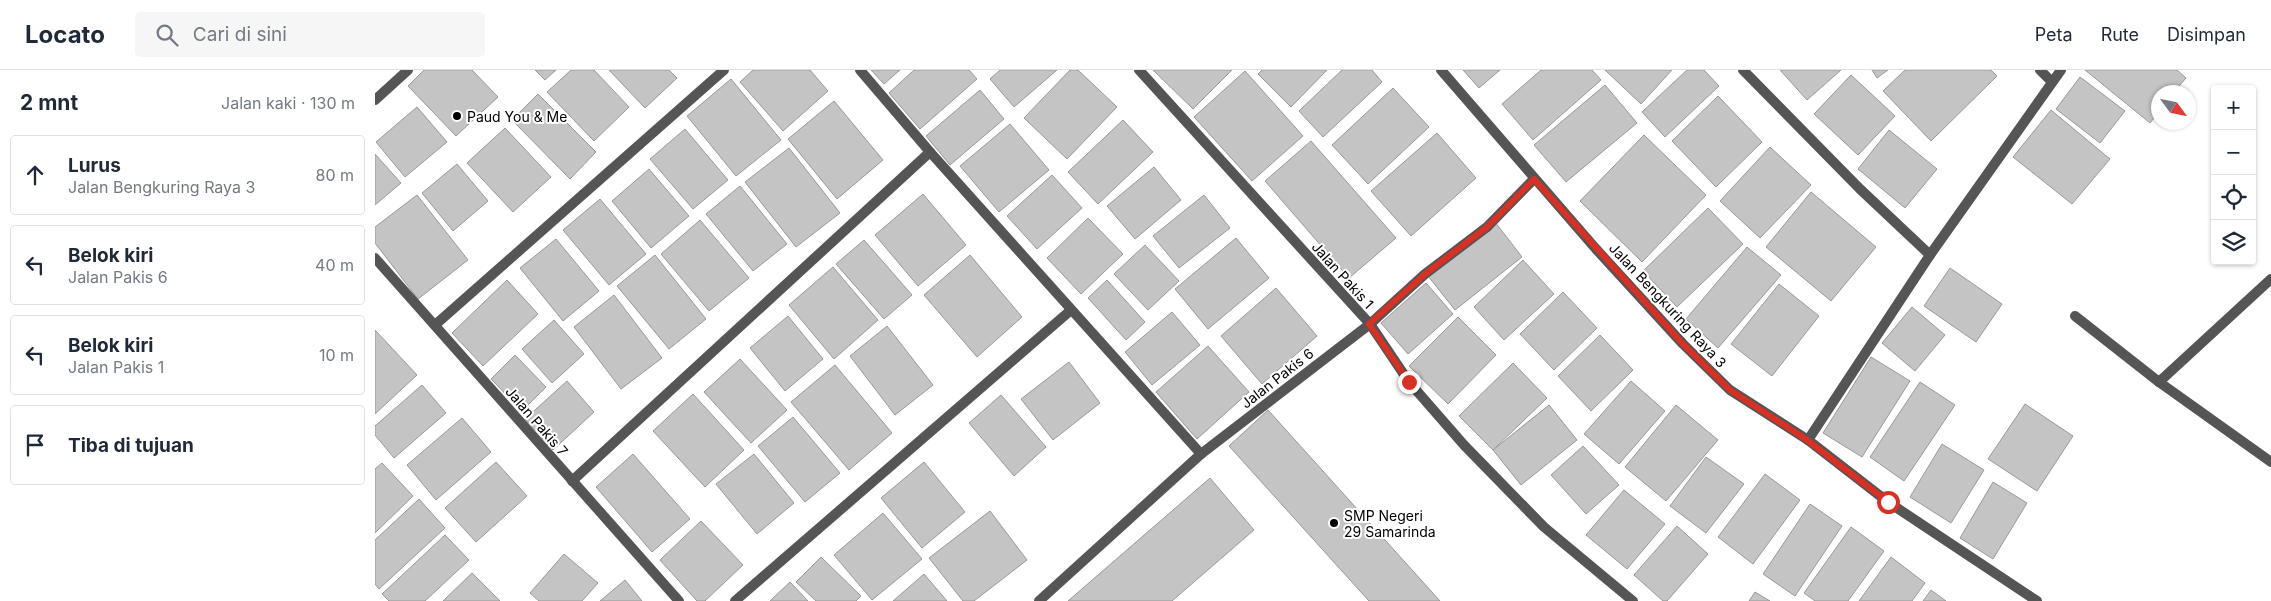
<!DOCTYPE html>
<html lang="id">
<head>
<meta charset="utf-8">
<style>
  :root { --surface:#fff; --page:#f6f6f7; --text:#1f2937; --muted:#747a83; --line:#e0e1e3 }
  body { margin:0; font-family:Inter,sans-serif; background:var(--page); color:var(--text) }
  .controls { position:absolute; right:15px; top:15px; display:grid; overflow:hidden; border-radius:5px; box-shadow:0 1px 4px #0004 }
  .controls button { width:45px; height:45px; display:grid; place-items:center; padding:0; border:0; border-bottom:1px solid var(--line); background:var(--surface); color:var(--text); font:25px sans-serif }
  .compass { position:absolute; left:1776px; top:15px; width:45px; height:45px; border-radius:50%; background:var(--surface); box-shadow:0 1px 4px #0004; rotate:123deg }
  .stop { position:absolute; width:15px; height:15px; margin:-11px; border:4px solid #d93025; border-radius:50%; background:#fff }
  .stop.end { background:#d93025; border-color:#fff; box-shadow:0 1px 5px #0008 }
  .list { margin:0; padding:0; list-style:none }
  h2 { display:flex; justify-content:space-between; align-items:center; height:65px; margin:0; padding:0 20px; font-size:21px }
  h2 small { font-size:16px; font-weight:400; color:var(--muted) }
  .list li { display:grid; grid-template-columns:32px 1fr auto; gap:15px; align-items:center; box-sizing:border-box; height:80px; margin:0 10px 10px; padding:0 10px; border:1px solid var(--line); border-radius:5px }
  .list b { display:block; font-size:19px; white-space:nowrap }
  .list p { margin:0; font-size:16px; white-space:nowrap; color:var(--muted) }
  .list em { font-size:16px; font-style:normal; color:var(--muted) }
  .icon { flex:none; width:28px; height:28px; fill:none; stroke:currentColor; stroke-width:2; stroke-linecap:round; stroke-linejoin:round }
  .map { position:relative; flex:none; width:1896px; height:531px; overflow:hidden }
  header { display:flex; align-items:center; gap:30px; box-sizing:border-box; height:70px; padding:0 25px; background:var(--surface); border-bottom:1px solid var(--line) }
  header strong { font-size:24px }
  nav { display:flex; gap:28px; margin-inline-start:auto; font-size:18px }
  .search { width:350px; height:45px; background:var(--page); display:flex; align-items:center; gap:12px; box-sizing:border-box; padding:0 18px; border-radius:5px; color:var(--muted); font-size:19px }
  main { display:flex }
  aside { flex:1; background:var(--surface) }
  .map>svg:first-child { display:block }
  .building { fill:#c4c4c4; stroke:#999 }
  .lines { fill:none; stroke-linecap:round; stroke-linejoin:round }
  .minor { stroke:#555; stroke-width:10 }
  .route { stroke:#d93025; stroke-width:6 }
  .poi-dot { fill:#000; stroke:#fff; stroke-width:2 }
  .labels { text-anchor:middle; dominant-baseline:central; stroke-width:4; stroke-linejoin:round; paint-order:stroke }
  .poi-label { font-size:14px; fill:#000; stroke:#fff; text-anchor:start }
  .street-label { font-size:14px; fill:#000; stroke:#fff }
</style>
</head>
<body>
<header>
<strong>Locato</strong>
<div class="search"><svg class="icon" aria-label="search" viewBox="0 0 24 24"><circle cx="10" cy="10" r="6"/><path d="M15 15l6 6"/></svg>Cari di sini</div>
<nav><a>Peta</a><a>Rute</a><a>Disimpan</a></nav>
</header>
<main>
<aside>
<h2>2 mnt<small>Jalan kaki · 130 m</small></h2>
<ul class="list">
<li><svg class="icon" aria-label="ahead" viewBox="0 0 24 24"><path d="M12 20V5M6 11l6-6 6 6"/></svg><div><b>Lurus</b><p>Jalan Bengkuring Raya 3</p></div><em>80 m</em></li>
<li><svg class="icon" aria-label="left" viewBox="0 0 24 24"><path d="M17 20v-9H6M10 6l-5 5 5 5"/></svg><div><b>Belok kiri</b><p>Jalan Pakis 6</p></div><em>40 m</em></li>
<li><svg class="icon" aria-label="left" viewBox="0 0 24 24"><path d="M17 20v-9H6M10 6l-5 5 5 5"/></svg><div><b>Belok kiri</b><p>Jalan Pakis 1</p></div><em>10 m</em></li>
<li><svg class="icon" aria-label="arrive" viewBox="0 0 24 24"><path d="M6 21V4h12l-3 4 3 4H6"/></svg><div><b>Tiba di tujuan</b></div></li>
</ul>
</aside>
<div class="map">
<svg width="1896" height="531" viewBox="0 0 1896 531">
  <rect width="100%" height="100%" fill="#fff"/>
  <g class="building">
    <polygon points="49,0 97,0 123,27 81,66 33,16"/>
    <polygon points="160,0 181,0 170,10"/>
    <polygon points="196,0 219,0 254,37 219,71 172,22"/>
    <polygon points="234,0 294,0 302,8 270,38"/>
    <polygon points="378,0 435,0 453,21 408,61 365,12"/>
    <polygon points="496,0 525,0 509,14"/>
    <polygon points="539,0 594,0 602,9 545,59 514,23"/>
    <polygon points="625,0 682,0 639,37 615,9"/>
    <polygon points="695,0 703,0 742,37 692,89 649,48"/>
    <polygon points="778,0 857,0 818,39"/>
    <polygon points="887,0 952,0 916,37 883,4"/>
    <polygon points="967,0 997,0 1007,12 948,67 924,41"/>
    <polygon points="1088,0 1125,0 1104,18"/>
    <polygon points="1166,0 1217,0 1226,10 1158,70 1127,34"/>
    <polygon points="1230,0 1297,0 1266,34"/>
    <polygon points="1312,0 1329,0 1344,16 1290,67 1267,42"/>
    <polygon points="1405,0 1466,0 1432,30"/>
    <polygon points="1497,0 1513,0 1502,8"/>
    <polygon points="1530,0 1616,0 1622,6 1556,71 1508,21"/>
    <polygon points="1710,0 1802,0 1811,8 1799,22 1784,22 1784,42 1775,53"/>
    <polygon points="870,1 928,66 877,111 819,47"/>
    <polygon points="1476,5 1520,46 1483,85 1439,44"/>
    <polygon points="1705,7 1750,41 1725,73 1681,39"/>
    <polygon points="356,9 406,70 361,106 312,46"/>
    <polygon points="1230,15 1262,53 1191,112 1159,75"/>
    <polygon points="1018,18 1054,57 993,114 957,75"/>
    <polygon points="605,20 629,49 575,95 551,66"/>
    <polygon points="163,24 221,82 195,109 137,50"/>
    <polygon points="1343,26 1387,72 1341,117 1297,71"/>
    <polygon points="459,31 508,90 462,129 413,69"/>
    <polygon points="42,37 72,72 30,107 1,72"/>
    <polygon points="1676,40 1735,89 1697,134 1638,87"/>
    <polygon points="748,50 778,82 723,134 693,102"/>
    <polygon points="635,54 674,100 624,142 585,96"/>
    <polygon points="130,58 176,107 138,142 92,93"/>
    <polygon points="310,59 353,110 318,139 275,89"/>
    <polygon points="1514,60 1562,99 1530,138 1483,99"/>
    <polygon points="1062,63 1101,108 1036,166 996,121"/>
    <polygon points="1269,65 1331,125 1267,192 1205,131"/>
    <polygon points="936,71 1021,168 974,208 890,111"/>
    <polygon points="1395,77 1436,115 1385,168 1345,131"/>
    <polygon points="414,78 465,143 421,177 370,112"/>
    <polygon points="0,84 26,113 0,135"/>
    <polygon points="82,94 113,131 78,161 47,123"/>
    <polygon points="779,97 806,130 760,169 732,136"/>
    <polygon points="274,99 314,146 276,178 237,131"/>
    <polygon points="677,105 707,138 662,179 632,146"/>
    <polygon points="365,116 412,174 378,201 331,144"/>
    <polygon points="1436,122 1501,177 1456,231 1391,177"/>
    <polygon points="548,124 591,175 543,216 500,165"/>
    <polygon points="42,125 93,190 43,229 0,173 0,157"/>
    <polygon points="829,125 855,158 804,198 778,166"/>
    <polygon points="225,129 271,184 234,215 188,160"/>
    <polygon points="1333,138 1368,174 1302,237 1268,201"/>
    <polygon points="713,148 748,184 706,224 672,188"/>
    <polygon points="325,150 374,208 334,241 286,184"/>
    <polygon points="1120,152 1147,187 1080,240 1053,206"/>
    <polygon points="861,168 894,208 833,259 800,219"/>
    <polygon points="181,169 224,221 188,251 145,198"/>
    <polygon points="489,170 537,225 509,249 461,194"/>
    <polygon points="770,175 804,211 773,240 739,204"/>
    <polygon points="1372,177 1406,205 1343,278 1311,249"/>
    <polygon points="280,185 331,249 294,279 242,216"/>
    <polygon points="595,185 647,247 602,287 549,225"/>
    <polygon points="1148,190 1179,224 1129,270 1099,237"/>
    <polygon points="458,197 503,250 459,289 414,235"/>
    <polygon points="1575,198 1627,234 1601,272 1549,236"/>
    <polygon points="132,210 163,244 108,296 77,263"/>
    <polygon points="732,210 770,252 751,270 713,228"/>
    <polygon points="1051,213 1078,244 1033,284 1006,253"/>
    <polygon points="1404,214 1444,246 1397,306 1356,274"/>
    <polygon points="901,218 942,266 887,314 846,266"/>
    <polygon points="1188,222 1222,258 1179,300 1145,264"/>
    <polygon points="239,225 287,288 246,319 199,257"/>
    <polygon points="1537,237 1570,265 1540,301 1507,273"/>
    <polygon points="797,242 825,275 777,315 750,282"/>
    <polygon points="413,246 448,289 410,321 375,278"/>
    <polygon points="1083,247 1121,285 1073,334 1034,296"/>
    <polygon points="179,250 209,284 177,313 147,279"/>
    <polygon points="512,256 558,315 520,345 475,286"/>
    <polygon points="0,260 42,305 0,344"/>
    <polygon points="1225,265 1258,300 1216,341 1183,306"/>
    <polygon points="833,276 874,322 822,369 781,322"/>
    <polygon points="140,285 171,317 147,341 116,309"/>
    <polygon points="1496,287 1535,311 1487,387 1448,363"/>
    <polygon points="365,289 412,340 376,373 329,322"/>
    <polygon points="694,292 725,333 678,370 646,329"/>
    <polygon points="1138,293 1172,328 1118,380 1084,346"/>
    <polygon points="460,295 517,363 474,400 416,332"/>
    <polygon points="192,311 219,342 178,380 150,349"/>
    <polygon points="1256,311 1290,341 1244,394 1209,364"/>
    <polygon points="1545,312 1580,335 1529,411 1495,387"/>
    <polygon points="47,315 71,343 19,388 0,365 0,356"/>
    <polygon points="318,324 369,380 330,417 278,361"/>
    <polygon points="626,325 671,377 639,406 594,353"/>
    <polygon points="1650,334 1698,366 1662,421 1613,389"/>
    <polygon points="1174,335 1202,370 1146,415 1118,380"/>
    <polygon points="1301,335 1343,370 1291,431 1250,397"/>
    <polygon points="893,340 1065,531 994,531 854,376"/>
    <polygon points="418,347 465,403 430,432 383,376"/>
    <polygon points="87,348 116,382 61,430 32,395"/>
    <polygon points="1567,374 1609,400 1576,453 1535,427"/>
    <polygon points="1208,376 1244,415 1211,444 1176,405"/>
    <polygon points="258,384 315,449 277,482 221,417"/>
    <polygon points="379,384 419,433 382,464 341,414"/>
    <polygon points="1331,387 1369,414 1331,463 1295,436"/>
    <polygon points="121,392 152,426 101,472 70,438"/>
    <polygon points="549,392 590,442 547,478 506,428"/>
    <polygon points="7,393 38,426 0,463 0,399"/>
    <polygon points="1390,404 1425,430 1378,494 1343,467"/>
    <polygon points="835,408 879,460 797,531 693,531"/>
    <polygon points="1618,412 1652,433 1618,489 1585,468"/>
    <polygon points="1249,420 1290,454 1252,499 1211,465"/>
    <polygon points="44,429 70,458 4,519 0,514 0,470"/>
    <polygon points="1435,434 1467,456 1420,526 1388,504"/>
    <polygon points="615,441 652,490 599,531 588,531 554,488"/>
    <polygon points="508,443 547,489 497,530 459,485"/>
    <polygon points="326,451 368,495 330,531 322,531 285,490"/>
    <polygon points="1302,456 1333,484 1292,531 1288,531 1259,505"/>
    <polygon points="1476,457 1509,481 1473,531 1440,531 1429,523"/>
    <polygon points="70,465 94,490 50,531 14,531 7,524"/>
    <polygon points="189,484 223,513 207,531 164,531 155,523"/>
    <polygon points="446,487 486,526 481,531 441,531 421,512"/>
    <polygon points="1516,487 1550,513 1537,531 1484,531"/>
    <polygon points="97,503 125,531 68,531"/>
    <polygon points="549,504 572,531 518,531"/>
    <polygon points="250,510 267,531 225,531"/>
    <polygon points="415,512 433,531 395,531"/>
    <polygon points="1556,520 1571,531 1548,531"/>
    <polygon points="1380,522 1395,531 1374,531"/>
  </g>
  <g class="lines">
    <g class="minor">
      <polyline points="485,0 555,82 826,384"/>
      <polyline points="764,0 995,254 1034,312 1089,375 1169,457 1258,531"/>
      <polyline points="1066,0 1221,179 1308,274 1355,320 1433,370 1513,432 1662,531"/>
      <polyline points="1368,0 1485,119 1555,185"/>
      <polyline points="1665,0 1677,12"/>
      <polyline points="0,30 33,0"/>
      <polyline points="0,188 304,531"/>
      <polyline points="1700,246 1784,312 1896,392"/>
      <polyline points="60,255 349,0"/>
      <polyline points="1784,312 1896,209"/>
      <polyline points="1433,370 1555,185 1686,0"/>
      <polyline points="197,411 555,82"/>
      <polyline points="360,531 696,240"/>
      <polyline points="664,531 826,384 995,254 1050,204 1112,157 1159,109"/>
    </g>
  </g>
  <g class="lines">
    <polyline class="route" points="1034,312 994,254 1050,204 1112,157 1159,109 1308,274 1355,320 1432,370 1513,432"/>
  </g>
  <g class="poi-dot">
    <circle cx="82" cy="46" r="5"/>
    <circle cx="959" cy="453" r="5"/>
  </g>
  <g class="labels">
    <g class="poi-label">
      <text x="92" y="46">Paud You &amp; Me</text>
      <text x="969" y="445">SMP Negeri<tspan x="969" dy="16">29 Samarinda</tspan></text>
    </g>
    <g class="street-label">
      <text transform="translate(968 205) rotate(48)">Jalan Pakis 1</text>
      <text transform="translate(1293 235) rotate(47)">Jalan Bengkuring Raya 3</text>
      <text transform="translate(902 308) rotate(-38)">Jalan Pakis 6</text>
      <text transform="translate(162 351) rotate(49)">Jalan Pakis 7</text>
    </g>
  </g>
</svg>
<div class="controls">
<button>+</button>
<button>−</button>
<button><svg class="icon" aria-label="locate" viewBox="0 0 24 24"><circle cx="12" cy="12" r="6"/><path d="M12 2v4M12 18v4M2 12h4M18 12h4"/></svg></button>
<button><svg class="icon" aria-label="layers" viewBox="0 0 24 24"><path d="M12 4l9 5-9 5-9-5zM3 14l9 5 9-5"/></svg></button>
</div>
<svg class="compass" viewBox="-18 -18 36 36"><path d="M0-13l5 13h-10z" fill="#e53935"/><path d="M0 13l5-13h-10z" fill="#747a83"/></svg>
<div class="stop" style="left:1513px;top:432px"></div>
<div class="stop end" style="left:1034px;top:312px"></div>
</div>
</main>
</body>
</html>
